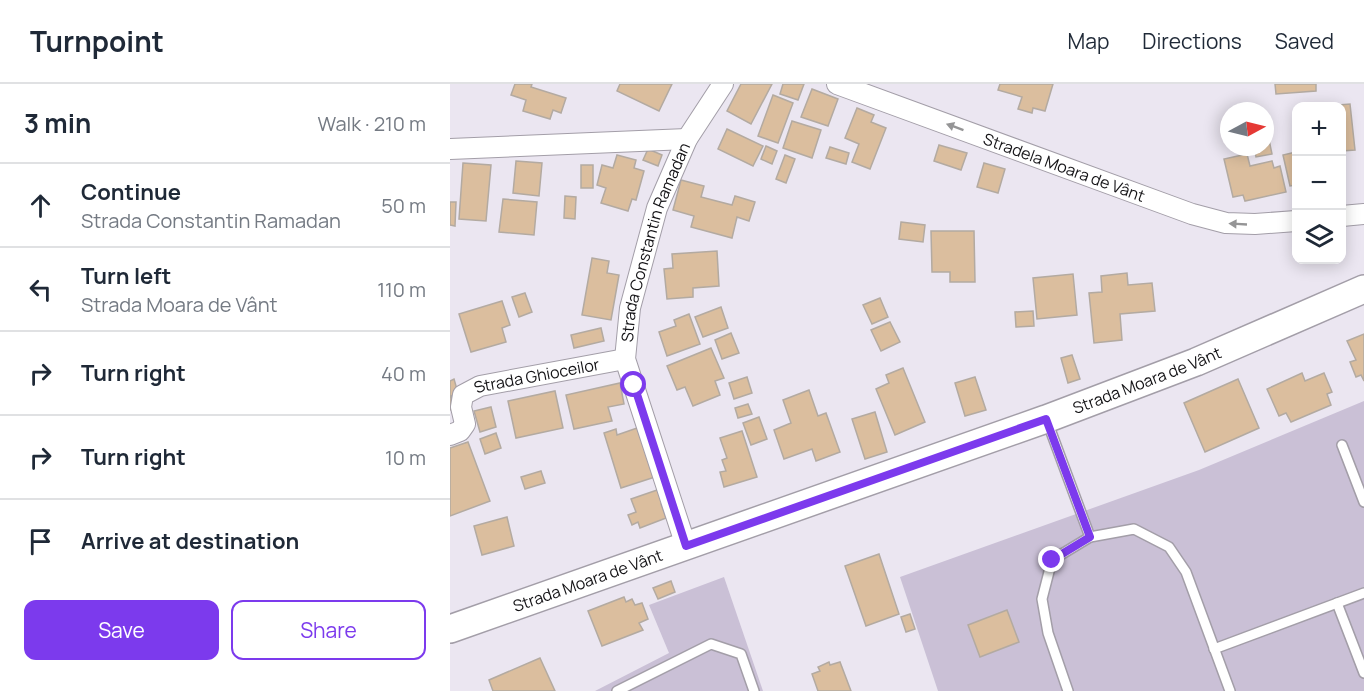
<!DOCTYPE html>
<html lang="en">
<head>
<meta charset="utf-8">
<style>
  :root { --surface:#fff; --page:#f6f6f7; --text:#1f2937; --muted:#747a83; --line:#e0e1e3; --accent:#7c3aed }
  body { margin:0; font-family:Manrope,sans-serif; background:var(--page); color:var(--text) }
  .controls { position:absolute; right:18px; top:18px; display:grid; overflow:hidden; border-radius:12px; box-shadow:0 3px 15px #0003 }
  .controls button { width:54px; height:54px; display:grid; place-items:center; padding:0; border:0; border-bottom:2px solid var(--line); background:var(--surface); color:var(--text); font:30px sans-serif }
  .compass { position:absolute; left:770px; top:18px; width:54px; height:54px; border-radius:50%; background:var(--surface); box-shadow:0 3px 15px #0003; rotate:83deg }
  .stop { position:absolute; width:18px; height:18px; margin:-14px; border:4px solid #7c3aed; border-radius:50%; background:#fff }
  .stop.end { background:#7c3aed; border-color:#fff; box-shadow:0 2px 6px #0008 }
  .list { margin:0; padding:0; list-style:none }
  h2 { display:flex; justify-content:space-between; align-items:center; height:78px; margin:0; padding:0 24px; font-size:26px }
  h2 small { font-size:20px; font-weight:400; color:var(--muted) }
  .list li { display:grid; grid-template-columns:39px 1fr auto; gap:18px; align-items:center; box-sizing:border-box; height:84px; padding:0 24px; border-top:2px solid var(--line) }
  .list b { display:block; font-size:22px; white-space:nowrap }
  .list p { margin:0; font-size:20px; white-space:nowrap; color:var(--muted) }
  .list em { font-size:20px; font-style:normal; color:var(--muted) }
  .actions { display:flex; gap:12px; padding:18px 24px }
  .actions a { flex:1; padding:14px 0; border:2px solid var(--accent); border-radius:12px; text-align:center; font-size:21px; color:var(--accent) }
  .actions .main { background:var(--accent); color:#fff }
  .icon { flex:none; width:33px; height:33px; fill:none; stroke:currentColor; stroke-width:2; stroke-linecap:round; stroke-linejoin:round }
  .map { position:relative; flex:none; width:914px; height:607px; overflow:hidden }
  header { display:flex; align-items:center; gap:36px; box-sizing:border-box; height:84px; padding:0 30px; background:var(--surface); border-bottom:2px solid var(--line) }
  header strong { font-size:28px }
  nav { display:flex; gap:33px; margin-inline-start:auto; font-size:21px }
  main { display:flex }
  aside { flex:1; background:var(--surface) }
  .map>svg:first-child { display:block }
  .green { fill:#cac0d6 }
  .building { fill:#dbbe9e; stroke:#b3aaa1; stroke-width:1.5 }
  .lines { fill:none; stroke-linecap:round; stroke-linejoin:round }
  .service-casing { stroke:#a39ea8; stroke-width:12 }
  .minor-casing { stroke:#a39ea8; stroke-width:22 }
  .secondary-casing { stroke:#a39ea8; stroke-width:30 }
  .service { stroke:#fff; stroke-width:9 }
  .minor { stroke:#fff; stroke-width:20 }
  .secondary { stroke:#fff; stroke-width:27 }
  .oneway { fill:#959596 }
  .route { stroke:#7c3aed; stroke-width:8 }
  .labels { text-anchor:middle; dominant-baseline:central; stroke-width:4.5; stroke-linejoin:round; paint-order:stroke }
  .street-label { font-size:16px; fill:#141316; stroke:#f8f3ff }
</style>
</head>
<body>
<header>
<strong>Turnpoint</strong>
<nav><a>Map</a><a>Directions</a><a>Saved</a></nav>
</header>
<main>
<aside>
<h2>3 min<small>Walk · 210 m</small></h2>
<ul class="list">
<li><svg class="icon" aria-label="ahead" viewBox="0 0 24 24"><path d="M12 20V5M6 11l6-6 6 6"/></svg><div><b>Continue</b><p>Strada Constantin Ramadan</p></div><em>50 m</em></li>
<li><svg class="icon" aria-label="left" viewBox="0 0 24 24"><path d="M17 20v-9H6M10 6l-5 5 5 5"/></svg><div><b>Turn left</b><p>Strada Moara de Vânt</p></div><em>110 m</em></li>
<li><svg class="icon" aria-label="right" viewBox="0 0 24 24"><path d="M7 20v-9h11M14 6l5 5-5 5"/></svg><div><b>Turn right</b></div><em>40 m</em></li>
<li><svg class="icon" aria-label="right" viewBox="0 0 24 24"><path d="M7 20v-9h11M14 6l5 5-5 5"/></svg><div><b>Turn right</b></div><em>10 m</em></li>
<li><svg class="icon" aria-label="arrive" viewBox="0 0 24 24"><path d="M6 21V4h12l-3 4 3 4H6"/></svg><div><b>Arrive at destination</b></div></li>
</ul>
<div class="actions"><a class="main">Save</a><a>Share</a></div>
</aside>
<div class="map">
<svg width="914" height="607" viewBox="0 0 914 607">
  <rect width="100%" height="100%" fill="#ebe6f1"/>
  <g class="green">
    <polygon points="914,317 914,607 488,607 450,493 749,386"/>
    <polygon points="274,493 313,607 145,607 219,569 199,521"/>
  </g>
  <g class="building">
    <polygon points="65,0 82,0 81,3 116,14 111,29 103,26 100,35 73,27 76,16 61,11"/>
    <polygon points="170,0 222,0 209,27 167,7"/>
    <polygon points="291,0 322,0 301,40 277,27"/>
    <polygon points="333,0 354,0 348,16 330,10"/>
    <polygon points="550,0 603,0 595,27 583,24 582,29 568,25 572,13 548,6"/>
    <polygon points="825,0 866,0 866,7 826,10"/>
    <polygon points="362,5 388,15 378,42 351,33"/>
    <polygon points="323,11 343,19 328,59 308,52"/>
    <polygon points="900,20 905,66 892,67 892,22 876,22"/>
    <polygon points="407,24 424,31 421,38 436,44 420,85 402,78 409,60 395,54"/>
    <polygon points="342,37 371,46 362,74 333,64"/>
    <polygon points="816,41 822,70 806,73 804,63 815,63"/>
    <polygon points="277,45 313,62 303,82 268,65"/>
    <polygon points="489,61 517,69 511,86 484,77"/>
    <polygon points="316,62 327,67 322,80 311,75"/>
    <polygon points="380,63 399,69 396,80 376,74"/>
    <polygon points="198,65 212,71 208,82 193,76"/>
    <polygon points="846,68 846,101 840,102 833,71"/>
    <polygon points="797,70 800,82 822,77 824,84 830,82 836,108 795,117 793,111 783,113 774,75"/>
    <polygon points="167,71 186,76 184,84 194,87 186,116 182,115 178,127 151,119 156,104 147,101 152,81 163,84"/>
    <polygon points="335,71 345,75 336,99 326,95"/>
    <polygon points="66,77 92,79 89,112 63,109"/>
    <polygon points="13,79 41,81 36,137 9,135"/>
    <polygon points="534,79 555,85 548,109 527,103"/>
    <rect x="131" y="81" width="12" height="23"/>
    <polygon points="231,96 254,102 251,113 282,121 285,112 305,118 299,137 287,133 282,154 241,143 244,132 223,126"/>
    <polygon points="115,112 126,113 125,135 114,134"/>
    <polygon points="53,115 87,118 84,151 49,148"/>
    <polygon points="0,118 6,118 5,142 0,141"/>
    <polygon points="451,138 475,141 473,158 449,155"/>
    <polygon points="481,147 524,147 525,198 500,198 500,188 482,188"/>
    <polygon points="267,167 269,202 243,204 243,213 217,215 214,185 223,184 222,170"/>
    <polygon points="142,174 159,177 157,189 169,191 161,236 132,231"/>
    <polygon points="677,189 678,201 702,199 705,227 670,230 672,256 644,259 639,209 652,208 651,192"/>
    <polygon points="623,190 627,231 587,235 583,194"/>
    <polygon points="75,209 82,228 69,233 62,213"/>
    <polygon points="430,214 438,233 422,240 413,221"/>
    <polygon points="52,217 60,241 52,244 56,258 21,268 9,230"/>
    <polygon points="271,223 278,244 253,253 245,233"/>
    <polygon points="583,227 584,242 566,243 565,228"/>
    <polygon points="239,230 250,260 217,272 209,248 226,242 224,236"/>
    <polygon points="440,238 450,258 431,267 421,246"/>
    <polygon points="151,244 154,257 124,264 121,251"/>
    <polygon points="281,249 289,269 272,275 265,256"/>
    <polygon points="914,250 914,297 911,291 906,293 900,278 906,276 897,257"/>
    <polygon points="261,264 274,294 265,297 270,311 243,322 235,303 227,306 217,282"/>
    <polygon points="622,271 630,295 618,299 611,274"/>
    <polygon points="453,284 475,338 445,351 426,305 439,299 436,291"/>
    <polygon points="852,289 855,297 874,289 882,308 877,310 881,321 841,338 836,329 829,332 817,305"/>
    <polygon points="297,293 302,309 284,315 279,299"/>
    <polygon points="525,293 536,326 515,332 505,299"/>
    <polygon points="4,295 8,309 1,312 5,324 0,326 0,297"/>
    <polygon points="788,295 809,344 755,368 734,319"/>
    <polygon points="170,299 174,320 158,323 162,337 124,345 116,311"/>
    <polygon points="359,306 368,332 376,329 390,368 366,377 362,365 334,375 324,346 341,339 333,316"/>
    <polygon points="105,307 113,344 66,354 58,317"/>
    <polygon points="298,320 302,330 288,334 285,324"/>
    <polygon points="41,323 46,343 30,348 24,327"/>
    <polygon points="425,328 437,368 415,375 402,335"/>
    <polygon points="309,333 317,355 301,361 293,339"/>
    <polygon points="190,343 205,393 171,404 154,349 166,345 167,351"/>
    <polygon points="292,347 307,393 274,403 270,388 276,387 272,376 277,374 270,354"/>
    <polygon points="46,349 51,364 35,370 30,355"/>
    <polygon points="18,358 40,417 0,432 0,364"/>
    <polygon points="91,387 95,399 75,405 71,393"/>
    <polygon points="213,404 218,417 211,420 216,434 190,444 188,438 182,441 178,431 186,428 181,415"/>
    <polygon points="57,433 64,462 32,471 24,442"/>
    <polygon points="429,470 449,530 416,542 395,482"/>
    <polygon points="221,497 225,508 208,515 203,504"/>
    <polygon points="174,513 176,518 182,515 185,521 192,519 198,535 189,539 193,546 152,562 138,527"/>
    <polygon points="557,526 569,558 530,573 518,541"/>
    <polygon points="460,530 465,545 456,548 451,533"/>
    <polygon points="90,574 105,607 43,607 39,596"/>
    <polygon points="379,578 380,581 390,578 401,607 368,607 362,590 370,587 368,583"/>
  </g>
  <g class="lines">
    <defs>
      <g id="service">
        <polyline points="597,337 640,453"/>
        <polyline points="892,361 914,418"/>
        <polyline points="887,519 914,589"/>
        <polyline points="764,565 914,509"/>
        <polyline points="167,607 261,560 291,570 304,607"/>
        <polyline points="618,607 598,549 592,515 602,476 640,453 684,445 719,463 736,488 780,607"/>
      </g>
      <g id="minor">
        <path id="s1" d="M387 0 742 130 776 139 805 140 846 137"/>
        <polyline points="0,65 237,55"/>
        <polyline points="892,132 914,130"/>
        <path id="s2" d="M0 351 10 347 15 340 11 323 13 311 30 302 175 275"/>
        <path id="s3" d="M236 462 175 275 180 224 207 124 237 55 273 0"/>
      </g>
      <g id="secondary">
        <path id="s4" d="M0 545 596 335 746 278 914 205"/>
      </g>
    </defs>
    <use href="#service" class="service-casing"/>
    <use href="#minor" class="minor-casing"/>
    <use href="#secondary" class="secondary-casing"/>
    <use href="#service" class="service"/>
    <use href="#minor" class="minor"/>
    <use href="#secondary" class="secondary"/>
  </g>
  <defs><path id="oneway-solid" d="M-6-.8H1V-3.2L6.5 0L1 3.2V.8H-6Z" transform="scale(1.5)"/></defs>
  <g class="oneway">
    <use href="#oneway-solid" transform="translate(505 43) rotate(-160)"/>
    <use href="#oneway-solid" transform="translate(788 140) rotate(-177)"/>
  </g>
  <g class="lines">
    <polyline class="route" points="184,301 236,462 596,335 640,453 602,476"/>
  </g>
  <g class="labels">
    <g class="street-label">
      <text stroke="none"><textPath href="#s1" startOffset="242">Stradela Moara de Vânt</textPath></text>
      <text stroke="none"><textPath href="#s3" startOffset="318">Strada Constantin Ramadan</textPath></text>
      <text stroke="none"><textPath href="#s2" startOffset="126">Strada Ghioceilor</textPath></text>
      <text stroke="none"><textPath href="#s4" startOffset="740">Strada Moara de Vânt</textPath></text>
      <text stroke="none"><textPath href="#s4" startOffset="146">Strada Moara de Vânt</textPath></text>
    </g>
  </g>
</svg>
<div class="controls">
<button>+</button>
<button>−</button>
<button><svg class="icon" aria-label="layers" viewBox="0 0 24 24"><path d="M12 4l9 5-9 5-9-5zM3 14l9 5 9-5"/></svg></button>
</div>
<svg class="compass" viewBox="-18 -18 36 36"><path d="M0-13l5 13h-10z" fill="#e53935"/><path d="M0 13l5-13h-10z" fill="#747a83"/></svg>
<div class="stop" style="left:184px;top:301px"></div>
<div class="stop end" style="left:602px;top:476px"></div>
</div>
</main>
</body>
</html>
